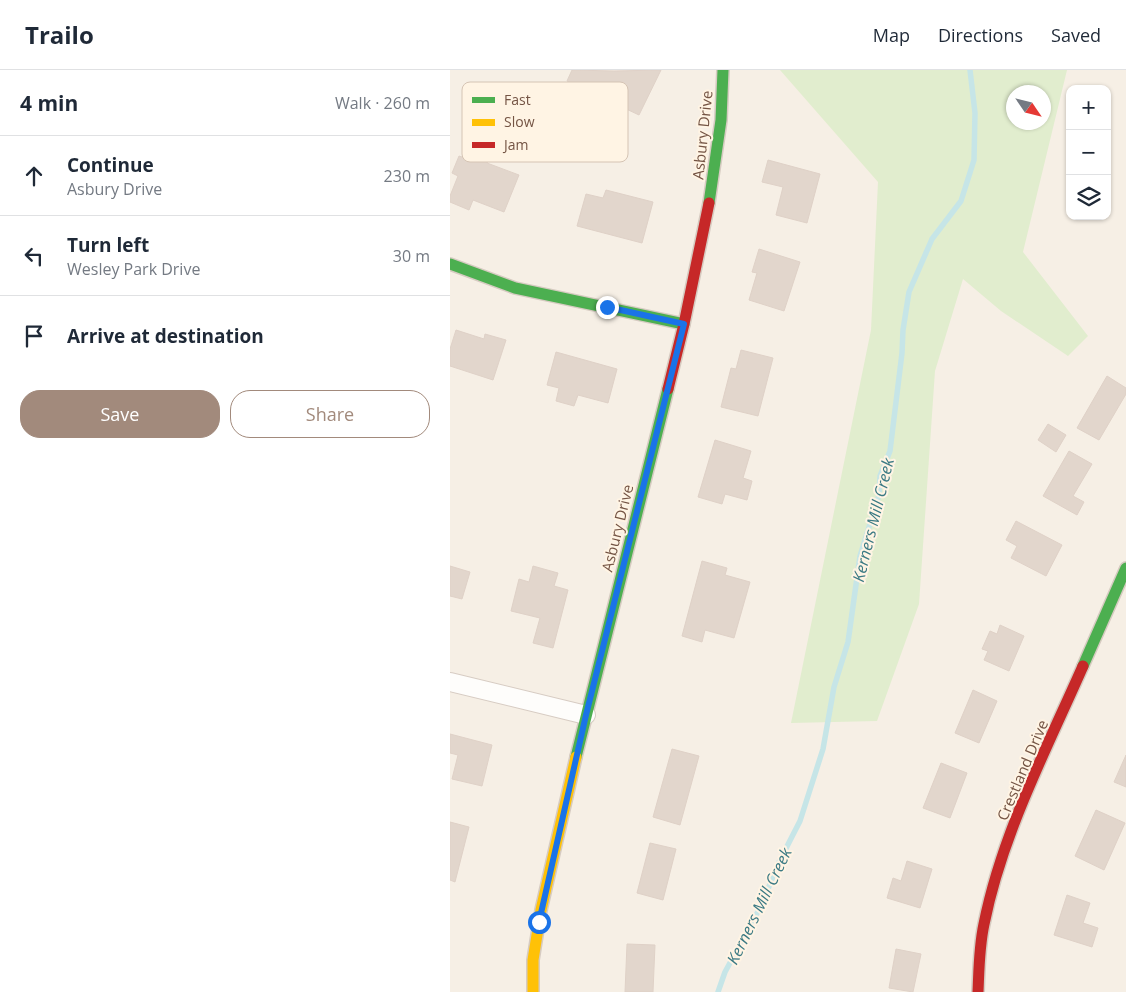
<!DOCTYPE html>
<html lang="en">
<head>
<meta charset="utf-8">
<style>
  :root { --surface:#fff; --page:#f6f6f7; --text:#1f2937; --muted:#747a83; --line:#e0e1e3; --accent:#a28a7c }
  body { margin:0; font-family:"Open Sans",sans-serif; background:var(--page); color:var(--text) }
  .controls { position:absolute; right:15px; top:15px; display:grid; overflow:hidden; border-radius:10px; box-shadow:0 1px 4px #0004 }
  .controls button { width:45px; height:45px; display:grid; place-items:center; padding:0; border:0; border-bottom:1px solid var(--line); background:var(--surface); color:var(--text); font:25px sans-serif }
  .compass { position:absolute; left:556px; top:15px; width:45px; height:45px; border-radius:50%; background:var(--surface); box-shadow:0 1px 4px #0004; rotate:125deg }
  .stop { position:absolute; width:15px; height:15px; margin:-11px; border:4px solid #1a73e8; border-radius:50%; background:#fff }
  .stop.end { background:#1a73e8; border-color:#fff; box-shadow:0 1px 5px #0008 }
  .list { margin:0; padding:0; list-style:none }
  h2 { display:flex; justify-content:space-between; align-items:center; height:65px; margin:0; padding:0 20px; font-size:21px }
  h2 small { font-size:16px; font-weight:400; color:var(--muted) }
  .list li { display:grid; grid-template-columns:32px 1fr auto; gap:15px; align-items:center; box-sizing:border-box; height:80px; padding:0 20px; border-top:1px solid var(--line) }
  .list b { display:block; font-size:19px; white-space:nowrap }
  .list p { margin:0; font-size:16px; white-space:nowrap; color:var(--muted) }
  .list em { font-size:16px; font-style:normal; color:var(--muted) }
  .actions { display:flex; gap:10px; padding:15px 20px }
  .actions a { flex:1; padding:11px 0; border:1px solid var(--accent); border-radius:20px; text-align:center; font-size:18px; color:var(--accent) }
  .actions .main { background:var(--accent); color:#fff }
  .icon { flex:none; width:28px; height:28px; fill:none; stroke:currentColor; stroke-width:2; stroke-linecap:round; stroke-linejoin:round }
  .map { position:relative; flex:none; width:676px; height:922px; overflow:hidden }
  header { display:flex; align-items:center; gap:30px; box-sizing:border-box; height:70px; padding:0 25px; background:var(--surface); border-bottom:1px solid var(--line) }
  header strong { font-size:24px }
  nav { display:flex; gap:28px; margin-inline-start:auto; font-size:18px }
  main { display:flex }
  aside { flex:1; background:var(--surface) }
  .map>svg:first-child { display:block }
  .green { fill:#e1edce; fill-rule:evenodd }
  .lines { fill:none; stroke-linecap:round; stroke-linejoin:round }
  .stream { stroke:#c6e5e7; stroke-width:5.5 }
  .building { fill:#e2d6cc; stroke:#dfd1c7 }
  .street-casing { stroke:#d7ccc3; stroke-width:20 }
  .fast-casing { stroke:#d6cbc1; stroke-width:14 }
  .slow-casing { stroke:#d6cbc1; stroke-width:14 }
  .jam-casing { stroke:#d6cbc1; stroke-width:14 }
  .street { stroke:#fefdfb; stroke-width:18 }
  .fast { stroke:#4caf50; stroke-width:11 }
  .slow { stroke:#ffc107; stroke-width:11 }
  .jam { stroke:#c62828; stroke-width:11 }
  .route { stroke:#1a73e8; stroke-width:6 }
  .labels { text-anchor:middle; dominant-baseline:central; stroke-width:4; stroke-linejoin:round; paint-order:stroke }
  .street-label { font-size:15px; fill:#745444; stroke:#fff4e4 }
  .water-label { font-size:16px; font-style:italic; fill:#3a7983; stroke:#fff4e4 }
  .key { fill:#fff4e4; stroke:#d5c4b4; stroke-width:1 }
  .key-label { font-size:14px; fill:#745444 }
</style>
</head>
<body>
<header>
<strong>Trailo</strong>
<nav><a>Map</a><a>Directions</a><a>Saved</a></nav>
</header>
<main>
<aside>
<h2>4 min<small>Walk · 260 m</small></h2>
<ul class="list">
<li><svg class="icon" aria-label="ahead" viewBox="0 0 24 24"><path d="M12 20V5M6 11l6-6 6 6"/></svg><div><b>Continue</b><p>Asbury Drive</p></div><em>230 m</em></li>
<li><svg class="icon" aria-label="left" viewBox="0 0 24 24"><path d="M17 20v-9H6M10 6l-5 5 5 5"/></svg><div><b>Turn left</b><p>Wesley Park Drive</p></div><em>30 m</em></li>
<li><svg class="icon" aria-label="arrive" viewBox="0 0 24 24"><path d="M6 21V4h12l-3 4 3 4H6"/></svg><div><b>Arrive at destination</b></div></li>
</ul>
<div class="actions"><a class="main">Save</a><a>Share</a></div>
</aside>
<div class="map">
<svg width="676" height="922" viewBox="0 0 676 922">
  <rect width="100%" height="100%" fill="#f6efe5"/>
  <path class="green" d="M330 0H617L573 182 638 266 618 286 551 241 513 209 485 301 469 534 427 651 341 653 421 260 428 112ZM564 22H594V52H564Z"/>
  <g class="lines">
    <polyline class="stream" points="268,922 275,902 311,836 329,792 350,751 373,679 384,617 398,572 410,486 429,425 430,406 440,381 452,283 453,260 459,222 482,169 511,131 524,90 525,43 520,0"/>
  </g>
  <g class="building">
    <polygon points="122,0 164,1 211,0 189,45 117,11"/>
    <polygon points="20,76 41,84 37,93 69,105 54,142 23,130 19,140 0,132 0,126 8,106 2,103 9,86 15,88"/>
    <polygon points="318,90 370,104 357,153 326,145 333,117 312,112"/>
    <polygon points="156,120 203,132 192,173 127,156 136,124 153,128"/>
    <polygon points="309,179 350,192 334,241 299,230 307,203 302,202"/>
    <polygon points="6,260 34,269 35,264 56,270 43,310 0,296 0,279"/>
    <polygon points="291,280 323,288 308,346 271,337 281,298 286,299"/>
    <polygon points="106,282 167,299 158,333 128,325 124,336 106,331 109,318 97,315"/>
    <polygon points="657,306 676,318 676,324 649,370 627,358"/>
    <polygon points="598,354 616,365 606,382 588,370"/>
    <polygon points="265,370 301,381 293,408 302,411 297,430 275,424 272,434 248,427"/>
    <polygon points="619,381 642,394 623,426 634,432 627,445 593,426"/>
    <polygon points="566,451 612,475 596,506 561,488 567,476 556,470"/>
    <polygon points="252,491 277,498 275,505 300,512 284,568 255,560 252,572 232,566"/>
    <polygon points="0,496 20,502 12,529 0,526"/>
    <polygon points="83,496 108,503 104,516 118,520 103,578 83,573 90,548 61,541 69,509 79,512"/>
    <polygon points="550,555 574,566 559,601 534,590 538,581 532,579 540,561 547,564"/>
    <polygon points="523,620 547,631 529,673 505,663"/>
    <polygon points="0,664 42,675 32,716 2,709 8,685 0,683"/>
    <polygon points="222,679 249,686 230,755 203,747"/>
    <polygon points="676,685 676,717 664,712"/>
    <polygon points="491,693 517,703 500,748 473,738"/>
    <polygon points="646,740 675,753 654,800 625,786"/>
    <polygon points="0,752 19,757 5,812 0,810"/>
    <polygon points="200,773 226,779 213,830 187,823"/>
    <polygon points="457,791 482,799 470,838 437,828 443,808 451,811"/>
    <polygon points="617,825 640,833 633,853 648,858 642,877 604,865"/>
    <polygon points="177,874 205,875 203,922 175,922"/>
    <polygon points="446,879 471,884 463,922 439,918"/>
  </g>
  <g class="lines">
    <defs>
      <polyline id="street" points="0,612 136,645"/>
      <g id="fast">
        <polyline points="259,133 271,50 273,0"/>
        <polyline points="0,194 65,218 234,254"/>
        <polyline points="633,596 676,498"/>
        <polyline points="126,687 218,319"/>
      </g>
      <polyline id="slow" points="83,922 83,890 91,840 126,687"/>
      <g id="jam">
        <polyline points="218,319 234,254 259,133"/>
        <path d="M528 922C529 899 529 877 534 854 552 764 596 680 633 596"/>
      </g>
    </defs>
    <use href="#street" class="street-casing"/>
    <use href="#fast" class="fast-casing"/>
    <use href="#slow" class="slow-casing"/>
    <use href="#jam" class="jam-casing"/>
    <use href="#street" class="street"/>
    <use href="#fast" class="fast"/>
    <use href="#slow" class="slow"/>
    <use href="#jam" class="jam"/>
  </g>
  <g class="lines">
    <polyline class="route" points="89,852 136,645 234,254 157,237"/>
  </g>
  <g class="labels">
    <g class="street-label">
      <text transform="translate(252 65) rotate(-84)">Asbury Drive</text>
      <text transform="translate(167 458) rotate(-76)">Asbury Drive</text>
      <text transform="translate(572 700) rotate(-67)">Crestland Drive</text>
    </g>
    <g class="water-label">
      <text transform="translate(423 450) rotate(-76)">Kerners Mill Creek</text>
      <text transform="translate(309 836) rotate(-64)">Kerners Mill Creek</text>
    </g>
  </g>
  <rect x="12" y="12" width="166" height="80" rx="8" class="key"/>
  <rect x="22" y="27" width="23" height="6" fill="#4caf50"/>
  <rect x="22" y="49" width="23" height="7" fill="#ffc107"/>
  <rect x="22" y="72" width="23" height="6" fill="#c62828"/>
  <g class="key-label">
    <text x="54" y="35">Fast</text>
    <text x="54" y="57">Slow</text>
    <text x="54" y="80">Jam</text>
  </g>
</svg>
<div class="controls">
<button>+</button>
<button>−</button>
<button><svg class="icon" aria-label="layers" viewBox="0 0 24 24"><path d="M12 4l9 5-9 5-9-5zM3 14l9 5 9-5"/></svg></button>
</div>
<svg class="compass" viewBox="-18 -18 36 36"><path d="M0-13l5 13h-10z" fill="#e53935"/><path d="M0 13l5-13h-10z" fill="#747a83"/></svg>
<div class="stop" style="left:89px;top:852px"></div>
<div class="stop end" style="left:157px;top:237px"></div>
</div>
</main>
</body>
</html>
